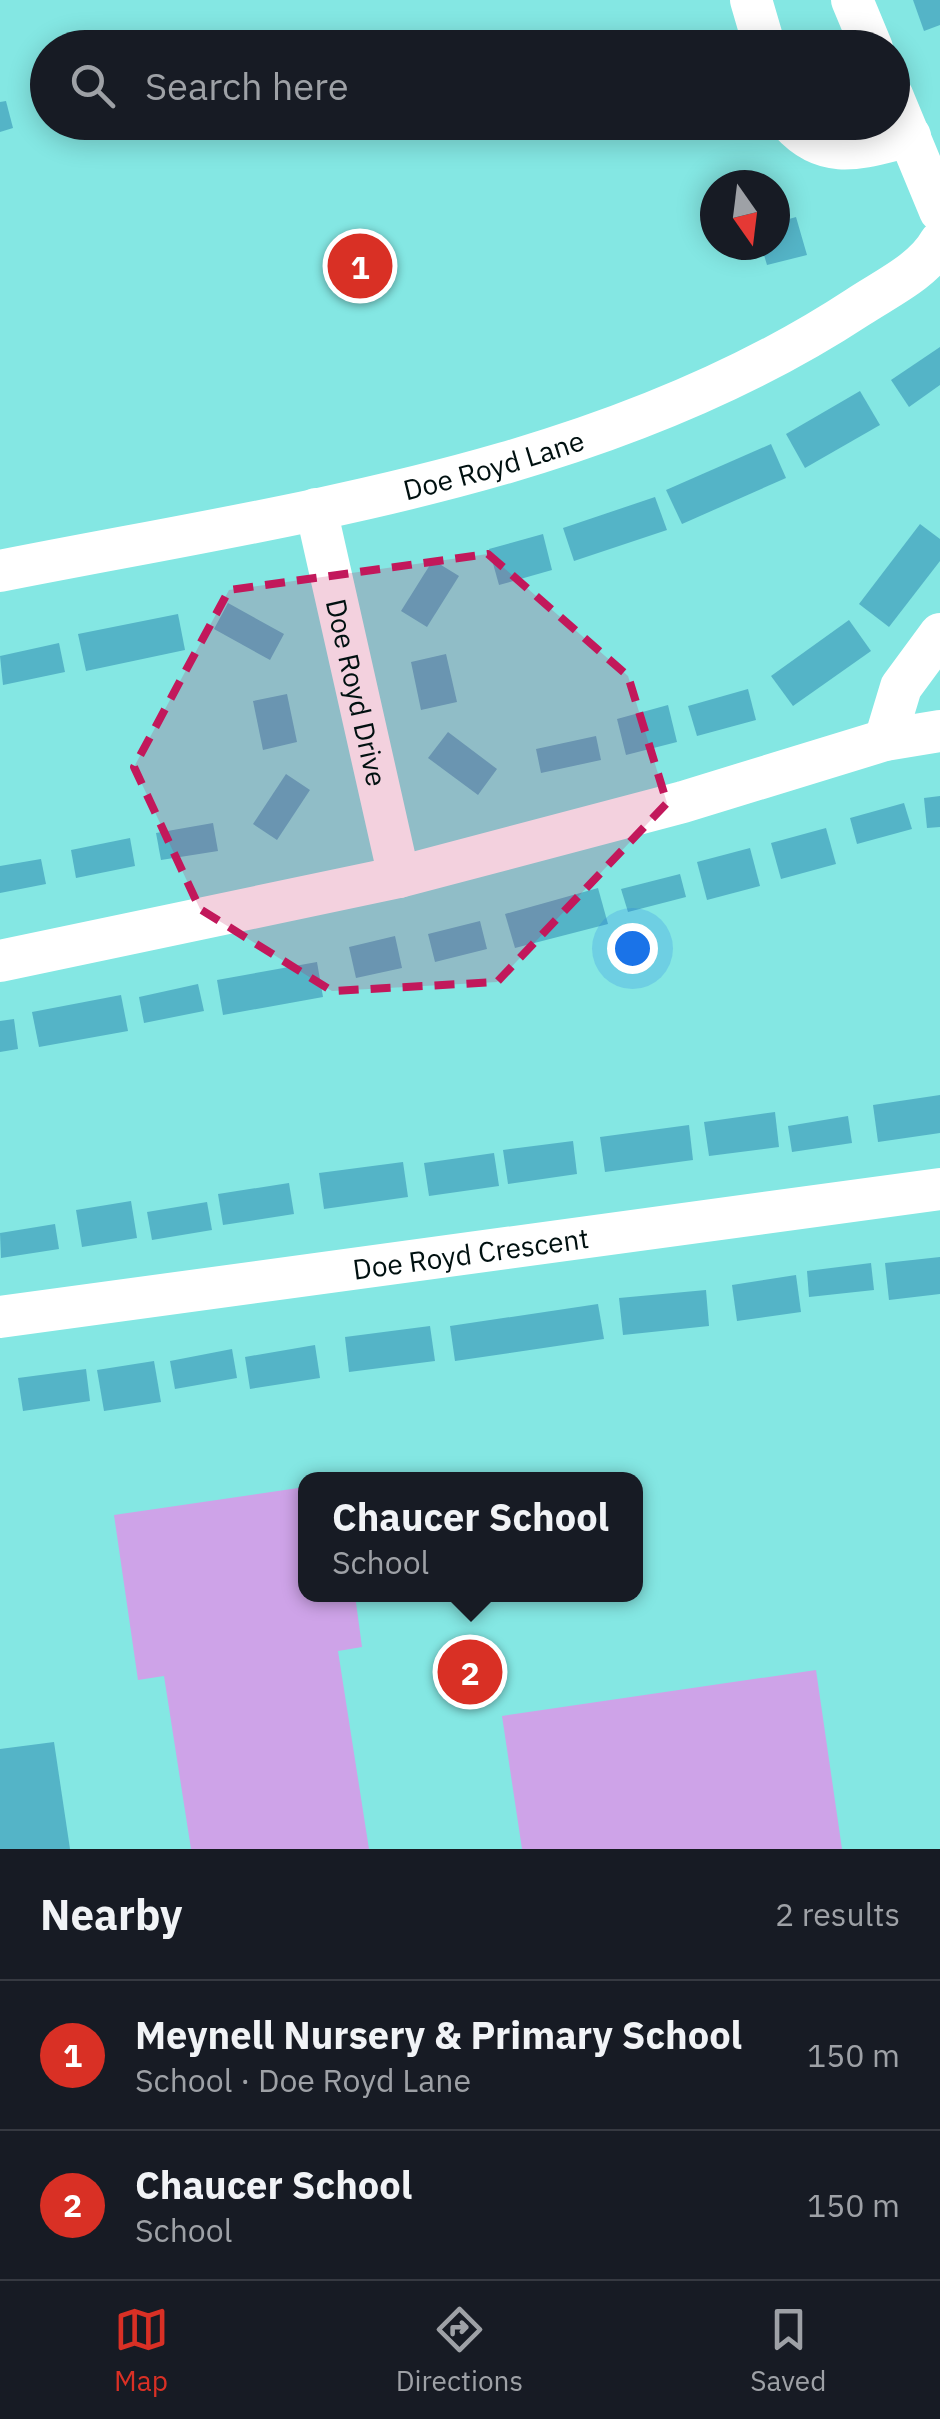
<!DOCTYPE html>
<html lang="en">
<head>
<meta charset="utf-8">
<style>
  :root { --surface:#171b24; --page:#242831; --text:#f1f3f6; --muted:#9ea1a6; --line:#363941; --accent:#d93025 }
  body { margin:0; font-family:"IBM Plex Sans",sans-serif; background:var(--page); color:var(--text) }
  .compass { position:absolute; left:700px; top:170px; width:90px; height:90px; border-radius:50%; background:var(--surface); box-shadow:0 5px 25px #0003; rotate:166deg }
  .you { position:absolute; left:632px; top:948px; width:35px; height:35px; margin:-25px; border:8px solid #fff; border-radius:50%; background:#1a73e8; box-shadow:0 0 0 15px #1a73e833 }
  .badge { display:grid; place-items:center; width:65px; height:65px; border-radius:50%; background:var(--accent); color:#fff; font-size:32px; font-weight:700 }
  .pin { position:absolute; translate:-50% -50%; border:5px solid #fff; box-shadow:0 2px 10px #0006 }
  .popup { position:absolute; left:298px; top:1472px; width:345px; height:130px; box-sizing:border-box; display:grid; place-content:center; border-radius:20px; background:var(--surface); filter:drop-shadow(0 2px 8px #0005); font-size:32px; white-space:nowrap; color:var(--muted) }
  .popup b { font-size:38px; color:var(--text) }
  .popup::after { content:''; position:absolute; left:50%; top:100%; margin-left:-20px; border:20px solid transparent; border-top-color:var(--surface) }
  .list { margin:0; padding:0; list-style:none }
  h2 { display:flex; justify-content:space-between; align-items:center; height:130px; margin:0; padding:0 40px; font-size:42px }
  h2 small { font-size:32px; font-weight:400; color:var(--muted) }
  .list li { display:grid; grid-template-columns:65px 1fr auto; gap:30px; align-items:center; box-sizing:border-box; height:150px; padding:0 40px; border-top:2px solid var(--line) }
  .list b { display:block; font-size:38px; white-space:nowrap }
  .list p { margin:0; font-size:32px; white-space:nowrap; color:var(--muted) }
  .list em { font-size:32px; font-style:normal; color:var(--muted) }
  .icon { flex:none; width:55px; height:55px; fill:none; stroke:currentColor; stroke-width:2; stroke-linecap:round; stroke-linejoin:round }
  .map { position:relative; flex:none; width:940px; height:1849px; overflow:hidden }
  .search { position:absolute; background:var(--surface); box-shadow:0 5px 25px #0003; left:30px; right:30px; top:30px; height:110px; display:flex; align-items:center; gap:25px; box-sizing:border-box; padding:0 35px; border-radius:55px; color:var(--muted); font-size:38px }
  .sheet { height:430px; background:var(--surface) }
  nav { display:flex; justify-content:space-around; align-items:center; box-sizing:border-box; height:140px; border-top:2px solid var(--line); background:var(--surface); font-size:28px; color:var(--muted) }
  nav a { display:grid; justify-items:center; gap:5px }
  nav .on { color:var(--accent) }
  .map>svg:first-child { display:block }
  .green { fill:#cea3e8 }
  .building { fill:#54b4c7 }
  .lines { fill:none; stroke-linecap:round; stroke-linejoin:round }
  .minor { stroke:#fff; stroke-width:42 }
  .marked { fill:#c2185b; fill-opacity:0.2; stroke:#c2185b; stroke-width:8; stroke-dasharray:20 12; stroke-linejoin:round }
  .labels { text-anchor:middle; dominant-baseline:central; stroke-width:10; stroke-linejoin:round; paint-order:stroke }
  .street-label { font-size:28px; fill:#001010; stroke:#84e7e3 }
</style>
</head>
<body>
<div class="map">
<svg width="940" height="1849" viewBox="0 0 940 1849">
  <rect width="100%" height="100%" fill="#84e7e3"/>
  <g class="green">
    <polygon points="305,1487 305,1594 355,1595 362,1647 338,1651 369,1849 191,1849 164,1676 138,1680 114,1515"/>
    <polygon points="816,1670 842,1849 522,1849 502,1716"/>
  </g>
  <g class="building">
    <polygon points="913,0 940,0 940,25 924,31"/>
    <polygon points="6,101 13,128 0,132 0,102"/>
    <polygon points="796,217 807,255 767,265 761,245 775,245 775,223"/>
    <polygon points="940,347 940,385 909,407 891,380"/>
    <polygon points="860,391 880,425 805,468 786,434"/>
    <polygon points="771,444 786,478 682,524 666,490"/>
    <polygon points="655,497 667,530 574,561 563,528"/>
    <polygon points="920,524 940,539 940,561 889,627 859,604"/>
    <polygon points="543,534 552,570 499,585 489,549"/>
    <polygon points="433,560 459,576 427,627 401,611"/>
    <polygon points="228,603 284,634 270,660 214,629"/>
    <polygon points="178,614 185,650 86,671 78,634"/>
    <polygon points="849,620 871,651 793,706 771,676"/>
    <polygon points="59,643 65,672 3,685 0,656"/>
    <polygon points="446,654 457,702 421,710 411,662"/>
    <polygon points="748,689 756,720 697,736 688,706"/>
    <polygon points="287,694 297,742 263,750 253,701"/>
    <polygon points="668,705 677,742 626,755 617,719"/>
    <polygon points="448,732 497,769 478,795 428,758"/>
    <polygon points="596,736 601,760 541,773 536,749"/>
    <polygon points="286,774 310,790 277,840 253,824"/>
    <polygon points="940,796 940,827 927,828 924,798"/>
    <polygon points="904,803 912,829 857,844 850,818"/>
    <polygon points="213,823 218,851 161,860 156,833"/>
    <polygon points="826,828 836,864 781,879 771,843"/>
    <polygon points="130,838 135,866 76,878 71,850"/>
    <polygon points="750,848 760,886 707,900 697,862"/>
    <polygon points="41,859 46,884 0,893 0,866"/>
    <polygon points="680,874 686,897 628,912 621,889"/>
    <polygon points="598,888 608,924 515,948 505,914"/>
    <polygon points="480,921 487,949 435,962 428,934"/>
    <polygon points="395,936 402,968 356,978 349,947"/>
    <polygon points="317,962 323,997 223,1015 217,980"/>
    <polygon points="198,984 204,1011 144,1023 139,997"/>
    <polygon points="121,995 128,1031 39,1047 32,1012"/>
    <polygon points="14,1019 18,1049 0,1052 0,1021"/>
    <polygon points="940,1095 940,1133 878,1142 873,1105"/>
    <polygon points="775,1112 779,1147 709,1156 704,1122"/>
    <polygon points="848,1116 852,1143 792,1152 788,1126"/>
    <polygon points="689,1125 693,1160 605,1172 600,1137"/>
    <polygon points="573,1141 577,1174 508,1184 503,1150"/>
    <polygon points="494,1153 499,1186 429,1196 424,1163"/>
    <polygon points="403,1162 408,1197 324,1209 319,1173"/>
    <polygon points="289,1183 294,1214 223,1225 218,1194"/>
    <polygon points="131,1201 137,1238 82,1247 76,1210"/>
    <polygon points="207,1202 212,1230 152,1240 147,1212"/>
    <polygon points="55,1224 59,1249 1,1258 0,1233"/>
    <polygon points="940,1257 940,1294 889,1300 885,1263"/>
    <polygon points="871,1263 874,1290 809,1297 807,1271"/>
    <polygon points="796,1275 801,1312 737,1321 732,1285"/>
    <polygon points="706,1290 709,1326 623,1335 619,1298"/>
    <polygon points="598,1304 604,1339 455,1361 450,1326"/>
    <polygon points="430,1326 435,1361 349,1372 345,1337"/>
    <polygon points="315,1345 320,1378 250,1389 245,1357"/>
    <polygon points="232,1349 237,1378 175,1389 170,1361"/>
    <polygon points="154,1361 161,1402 104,1411 97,1370"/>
    <polygon points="86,1369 90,1401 23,1411 18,1378"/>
    <polygon points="54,1742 70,1849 0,1849 0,1749"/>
  </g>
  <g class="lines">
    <g class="minor">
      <polyline points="751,0 765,48"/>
      <polyline points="852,0 872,48"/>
      <polyline points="892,95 940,211"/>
      <path d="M790 122C827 163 863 147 910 136"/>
      <path id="s1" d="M316 509 399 877"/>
      <path id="s2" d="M0 571C292 513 604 474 858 307 885 289 924 271 940 242"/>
      <polyline points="885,740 901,687 940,634"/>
      <polyline points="0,961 399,877 683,802 885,740 940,731"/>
      <path id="s3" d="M0 1317 940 1189"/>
    </g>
  </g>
  <path class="marked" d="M488 554 628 676 667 803 497 982 332 991 200 909 134 767 229 590Z"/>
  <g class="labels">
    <g class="street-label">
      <text stroke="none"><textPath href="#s2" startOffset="505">Doe Royd Lane</textPath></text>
      <text stroke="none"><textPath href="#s1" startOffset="188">Doe Royd Drive</textPath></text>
      <text stroke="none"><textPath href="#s3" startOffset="475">Doe Royd Crescent</textPath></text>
    </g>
  </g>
</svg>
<svg class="compass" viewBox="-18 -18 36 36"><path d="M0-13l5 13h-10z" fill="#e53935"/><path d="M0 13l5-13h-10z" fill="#9ea1a6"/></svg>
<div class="you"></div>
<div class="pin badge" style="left:360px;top:266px">1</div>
<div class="pin badge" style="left:470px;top:1672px">2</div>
<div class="popup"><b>Chaucer School</b>School</div>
<div class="search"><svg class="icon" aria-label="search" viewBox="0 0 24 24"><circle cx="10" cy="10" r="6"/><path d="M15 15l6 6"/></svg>Search here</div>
</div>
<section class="sheet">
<h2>Nearby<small>2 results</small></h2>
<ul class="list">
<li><span class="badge">1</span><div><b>Meynell Nursery &amp; Primary School</b><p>School · Doe Royd Lane</p></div><em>150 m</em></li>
<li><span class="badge">2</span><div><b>Chaucer School</b><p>School</p></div><em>150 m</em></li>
</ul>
</section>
<nav>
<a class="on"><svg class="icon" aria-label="map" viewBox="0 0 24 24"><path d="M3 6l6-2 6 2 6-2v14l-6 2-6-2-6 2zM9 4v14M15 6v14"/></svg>Map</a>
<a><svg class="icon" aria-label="directions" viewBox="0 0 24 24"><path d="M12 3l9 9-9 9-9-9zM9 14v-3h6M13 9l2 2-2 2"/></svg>Directions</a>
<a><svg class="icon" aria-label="saved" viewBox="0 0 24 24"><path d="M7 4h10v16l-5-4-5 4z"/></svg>Saved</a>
</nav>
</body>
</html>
